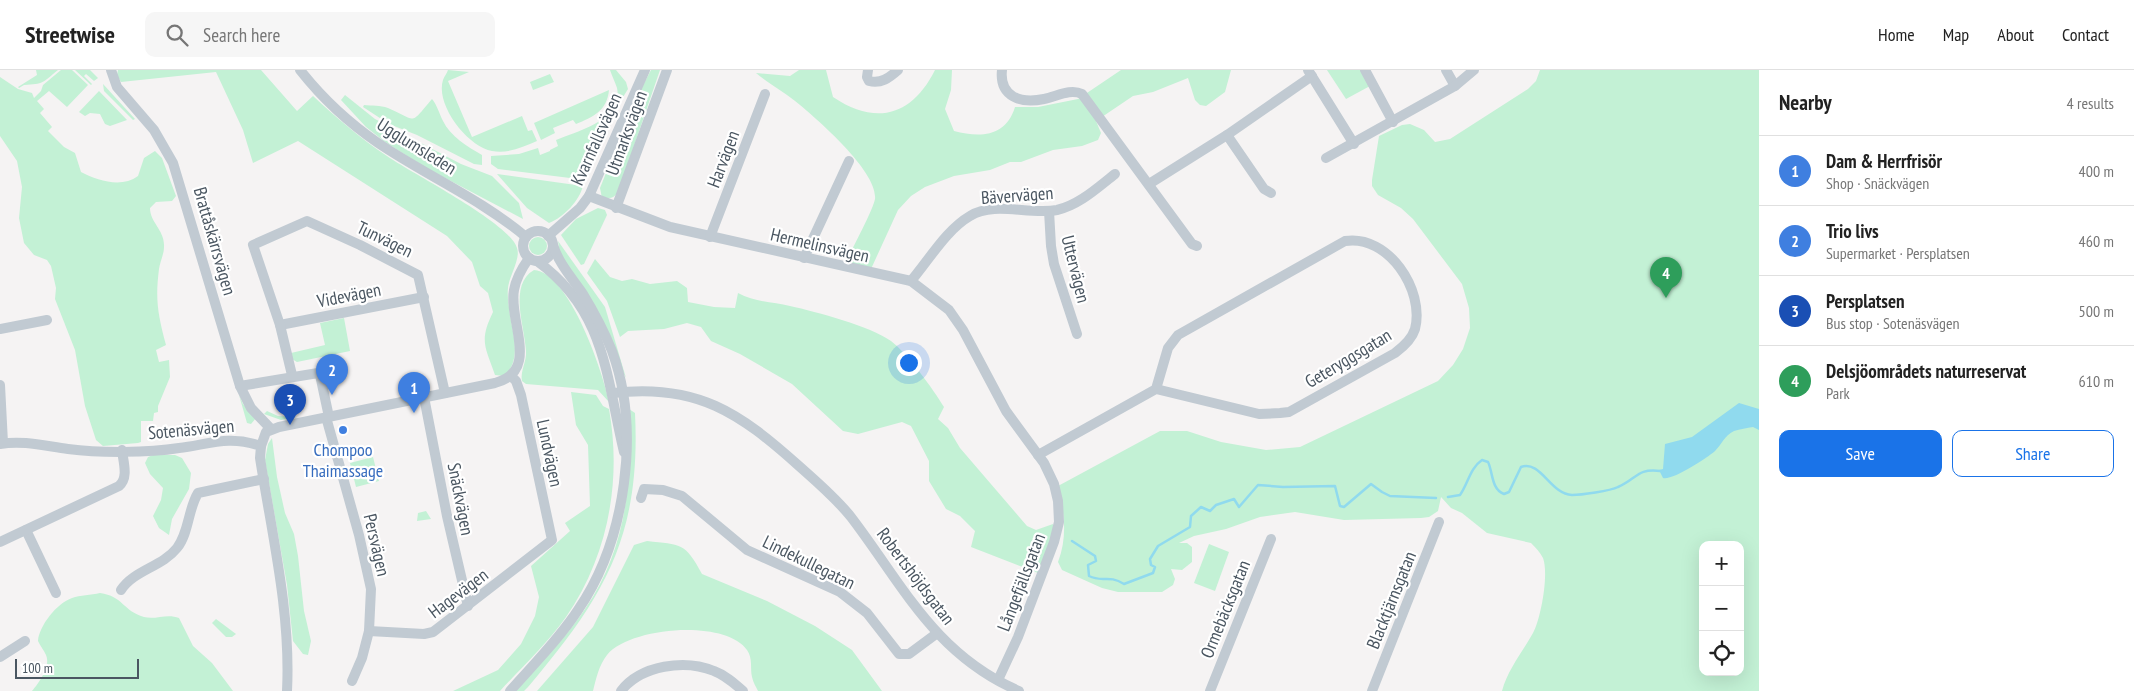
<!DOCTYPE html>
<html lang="en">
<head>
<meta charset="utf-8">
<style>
  :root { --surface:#fff; --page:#f6f6f6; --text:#222; --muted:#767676; --line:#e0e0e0; --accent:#1a73e8 }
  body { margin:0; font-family:"PT Sans Narrow",sans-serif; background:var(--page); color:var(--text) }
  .controls { position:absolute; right:15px; bottom:15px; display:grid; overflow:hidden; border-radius:10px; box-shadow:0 5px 20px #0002 }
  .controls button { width:45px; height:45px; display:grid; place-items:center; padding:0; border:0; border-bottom:1px solid var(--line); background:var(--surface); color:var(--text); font:25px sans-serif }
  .scale { position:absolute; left:15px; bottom:12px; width:124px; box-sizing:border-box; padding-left:5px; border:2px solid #4a5661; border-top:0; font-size:14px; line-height:18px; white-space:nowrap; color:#4a5661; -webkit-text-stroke:4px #fff; paint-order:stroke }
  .you { position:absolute; left:908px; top:292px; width:18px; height:18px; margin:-12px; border:4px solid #fff; border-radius:50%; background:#1a73e8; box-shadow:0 0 0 8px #1a73e833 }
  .badge { display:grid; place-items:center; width:32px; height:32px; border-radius:50%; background:var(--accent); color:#fff; font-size:16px; font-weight:700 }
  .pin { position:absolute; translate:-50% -41px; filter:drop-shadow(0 1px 2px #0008) }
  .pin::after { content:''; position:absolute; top:26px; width:18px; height:15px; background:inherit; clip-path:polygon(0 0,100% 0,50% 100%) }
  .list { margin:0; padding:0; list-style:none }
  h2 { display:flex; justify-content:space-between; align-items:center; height:65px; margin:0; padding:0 20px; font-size:21px }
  h2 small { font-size:16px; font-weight:400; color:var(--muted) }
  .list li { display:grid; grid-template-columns:32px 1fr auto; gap:15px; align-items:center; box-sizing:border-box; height:70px; padding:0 20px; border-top:1px solid var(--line) }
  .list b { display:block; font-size:19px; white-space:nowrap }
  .list p { margin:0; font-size:16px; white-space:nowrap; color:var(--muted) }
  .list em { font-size:16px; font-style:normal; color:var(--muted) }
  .actions { display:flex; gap:10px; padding:15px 20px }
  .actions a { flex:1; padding:11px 0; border:1px solid var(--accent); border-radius:10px; text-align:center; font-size:18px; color:var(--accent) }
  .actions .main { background:var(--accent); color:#fff }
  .icon { flex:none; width:28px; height:28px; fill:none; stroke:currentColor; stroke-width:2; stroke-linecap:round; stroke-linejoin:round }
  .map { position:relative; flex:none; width:1759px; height:621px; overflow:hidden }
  header { display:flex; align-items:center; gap:30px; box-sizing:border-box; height:70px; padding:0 25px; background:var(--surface); border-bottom:1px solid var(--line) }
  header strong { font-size:24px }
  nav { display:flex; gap:28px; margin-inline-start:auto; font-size:18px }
  .search { width:350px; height:45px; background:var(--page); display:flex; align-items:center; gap:12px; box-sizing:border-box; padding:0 18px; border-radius:10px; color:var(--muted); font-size:19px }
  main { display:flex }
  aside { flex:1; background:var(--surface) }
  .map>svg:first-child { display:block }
  .green { fill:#c3f1d5; fill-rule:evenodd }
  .water { fill:#90daee }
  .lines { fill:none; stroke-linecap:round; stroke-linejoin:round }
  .stream { stroke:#90daee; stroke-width:2.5 }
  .minor { stroke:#c1cad2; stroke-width:10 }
  .shop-dot { fill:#3f7fe0; stroke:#fff; stroke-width:2 }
  .labels { text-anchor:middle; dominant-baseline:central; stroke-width:4.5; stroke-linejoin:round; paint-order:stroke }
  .street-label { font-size:18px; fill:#4a5661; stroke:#fff }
  .shop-label { font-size:18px; fill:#366cbe; stroke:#fff }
</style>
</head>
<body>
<header>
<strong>Streetwise</strong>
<div class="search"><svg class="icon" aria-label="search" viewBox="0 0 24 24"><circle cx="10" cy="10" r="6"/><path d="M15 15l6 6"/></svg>Search here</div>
<nav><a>Home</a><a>Map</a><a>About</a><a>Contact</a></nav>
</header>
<main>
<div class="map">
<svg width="1759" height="621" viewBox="0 0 1759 621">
  <rect width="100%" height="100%" fill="#f5f3f3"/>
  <g class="green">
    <path d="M36 0H58C42 13 44 14 24 15L19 18 18 17 37 5Z"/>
    <path d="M61 0H72L88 15 67 37 49 21 37 31 44 39 40 43 52 57 48 61 64 77 75 83 81 102C98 111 122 118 138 106L144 88 155 81 162 88 176 126 172 131 156 132 150 138C150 153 165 160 164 177 164 184 160 192 159 199 155 230 158 245 166 275L156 280 159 292 169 290 170 307 158 336V342L154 343 153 351H141V372L138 373 103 376 96 370 85 336 75 280 55 229 56 218 51 196 47 190 34 185 24 173 19 148 22 117 17 91 0 66V7L18 19 32 23 34 28 41 21 43 15Z"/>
    <polygon points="75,0 90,0 98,8 94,11 86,4 84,6 92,14 91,15"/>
    <path d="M118 0H261L297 41 313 26C337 48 360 68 387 86 411 103 510 153 517 178 521 189 509 206 508 218 507 227 509 236 510 245 513 265 522 290 504 306L495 305C485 276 479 271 493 242L488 223 480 216 472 192 447 166 298 71 253 93 243 60 216 2 121 12 117 5Z"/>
    <path d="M448 0 469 2 448 11 472 67 522 46 528 61 532 60 537 71C523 77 508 84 492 81 468 77 435 35 443 10 444 7 447 3 448 0Z"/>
    <path d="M610 0H616L626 12 628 19 612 45 586 110 498 99 491 94V86L519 84 538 78 540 85 550 81V80L558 76 556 70C577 61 624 50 617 18 615 12 612 6 610 0Z"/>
    <path d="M651 0H660L620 117C616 127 613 129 602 128L600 118 635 31Z"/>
    <path d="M799 0H826L833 27C876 56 912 46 935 0H952L951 20 945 39 954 61C980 68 1006 67 1015 37H1038L1078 29 1121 0H1231L1225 22 1206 36 1200 35 1195 30 1188 8 1153 22 1133 26 1096 51 1101 63 1098 70 1082 76 1053 80 1021 92H1010L990 100 954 106 925 117 911 126 898 140 871 199 846 192C852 179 873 140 875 129 878 102 819 51 800 35 786 23 770 15 756 3L790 6Z"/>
    <polygon points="1327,0 1361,0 1370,16 1346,29"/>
    <path d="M1540 0H1759V621H1502C1508 599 1522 583 1533 563 1541 548 1549 504 1543 488 1540 482 1535 477 1531 473L1487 463 1462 443 1451 438 1441 427 1438 441 1429 447 1421 448 1344 450 1295 442 1260 447 1226 459 1194 466 1179 473H1187L1192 477V492L1182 500 1171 499 1175 509 1173 515 1162 522H1118L1102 518 1062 500 1058 492C1068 466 1064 442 1058 416L1160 361H1187L1221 372 1266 380 1300 377 1438 311 1453 295 1463 279 1470 258 1469 238 1462 214 1413 149 1401 138 1378 125 1372 116V110L1379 66 1402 55 1410 54 1424 60 1435 72 1450 69 1528 19 1536 11ZM1703 475H1740V602H1703Z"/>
    <polygon points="550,4 554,12 533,20 530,12"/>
    <polygon points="103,14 135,49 133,50 104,21"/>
    <path d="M609 20C607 41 593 47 576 54L573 50 553 58 555 63 541 70 534 53Z"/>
    <polygon points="99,21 127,50 110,56 105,54 100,44 90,43 85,46 79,42"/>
    <polygon points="345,25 375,49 461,94 492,106 519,133 523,149 428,99 385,72 366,57 341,30"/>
    <path d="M432 29C437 35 439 43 443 51 450 66 468 77 482 85V95L474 94 417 65 389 54 363 37 364 35C372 36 380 35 388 38 418 51 409 56 432 29Z"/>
    <path d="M497 104 583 116C579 131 564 147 549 153L527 138Z"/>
    <polygon points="598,138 605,140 607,145 584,194 581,195 561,165 576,149"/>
    <circle cx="538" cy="176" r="9"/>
    <polygon points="558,171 605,237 626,308 560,185"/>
    <path d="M595 189 610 207 622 211 632 209 650 214 677 211 687 218 688 232 714 237 735 238 738 223C754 232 773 232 790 236 817 242 870 256 891 271 908 284 933 319 944 337L938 349 948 358 960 378 1027 456 1036 460 1053 454 1054 460 1038 503 971 477 975 461 960 446 946 439 929 411V391L911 356 902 352 858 364 843 361 792 314 740 284 711 271 701 257 687 253 664 259 628 261 620 267 607 231 587 203Z"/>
    <path d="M534 200C569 202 603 302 609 332L598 320 526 314 522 311C520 301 527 291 526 281 525 257 508 215 534 200Z"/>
    <polygon points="344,248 350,281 297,292 292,289 291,283 325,275 320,253"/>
    <path d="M571 322 596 325 603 336 609 339C622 411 608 486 566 547 547 574 522 597 500 621H453L498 600 521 574 535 546 539 527 531 496 570 461 565 453 590 436 588 375 576 355Z"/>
    <polygon points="239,325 243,334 256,348 251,354 247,353"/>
    <path d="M629 339 635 343C641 466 605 526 528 617L524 621H516C539 594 565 569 585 539 627 478 632 411 629 339Z"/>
    <polygon points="267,341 278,346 296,347 281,350 264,344"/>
    <polygon points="272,368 277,407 285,443 294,464 298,486 304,541 311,571 308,585 303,584 293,571 287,515 265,390 268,374"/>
    <polygon points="153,385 175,385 182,388 191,403 189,419 172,449 169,465 159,458 153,446 161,430 163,418 150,404 145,393 148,387"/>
    <polygon points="373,387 379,411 356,417 350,393"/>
    <polygon points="426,441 431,449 417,451 418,443"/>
    <path d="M647 471C681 475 685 472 702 504L767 531 815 556 852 580 882 621H758C756 617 753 612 752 607 750 599 753 588 747 580 725 549 630 557 607 585 599 595 596 609 593 621H537L593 557 634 475Z"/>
    <polygon points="1209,474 1229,482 1215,521 1194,513"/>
    <path d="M100 523C123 526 123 541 144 547 156 550 167 543 179 548L193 576 212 593 233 621H32C39 613 51 596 46 585 44 580 40 576 38 571 39 556 57 533 72 528 80 525 91 525 100 523Z"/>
    <polygon points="216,549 236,564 232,567 226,567 212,553"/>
  </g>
  <path class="water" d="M1739 333 1759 339V360L1753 357C1747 358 1740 359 1734 361 1724 366 1722 374 1715 381 1707 388 1672 411 1663 408L1659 400 1663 399 1665 374 1692 367Z"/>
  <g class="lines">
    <g class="stream">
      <path d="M1448 427 1460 425C1468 414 1470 398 1482 390L1488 392C1493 402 1491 419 1504 424L1509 422 1521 397C1541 390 1550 424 1572 425 1581 425 1610 421 1618 417 1637 409 1637 398 1660 401"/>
      <path d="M1072 471 1095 486 1096 491 1088 495 1089 506C1103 513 1108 504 1124 514L1153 503 1155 497 1151 495 1150 489 1158 476 1190 457 1191 446 1201 437 1210 441 1216 435 1234 429 1239 437 1258 415 1283 417 1335 416 1340 436 1344 437 1371 414 1382 422 1390 426 1436 428"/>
    </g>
    <g class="minor">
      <polyline points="111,0 117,17 154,60 173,93 240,316 251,338 271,359"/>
      <path d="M300 0C322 28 349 53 378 73 427 106 481 129 526 167"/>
      <path d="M868 0 867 7 869 11C881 14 889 8 898 0"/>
      <path d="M1002 0C999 27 1021 34 1044 29 1056 27 1070 18 1082 24L1192 174 1197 176"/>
      <polyline points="1308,0 1354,74"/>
      <polyline points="1365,0 1393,52"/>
      <polyline points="1446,0 1455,16"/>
      <polyline points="1227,65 1264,119 1271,123"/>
      <polyline points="1326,88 1455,16 1474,0"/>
      <polyline points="1149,114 1227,65 1312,6"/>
      <polyline points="589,126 670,157 911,211 949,240 963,260 1006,341 1044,393 1054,414 1058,431 1059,452 1054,472 1018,567 998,610"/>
      <polyline points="616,138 667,0"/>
      <polyline points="1049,141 1051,176 1054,194 1077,264"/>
      <circle cx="538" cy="176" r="15"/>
      <polyline points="548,166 580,138 589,126 645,0"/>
      <polyline points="710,167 765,24"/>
      <polyline points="804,188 849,91"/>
      <path d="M537 191C606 241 606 307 624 382"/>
      <path d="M911 211C929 190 946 160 970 146 994 131 1029 145 1057 140 1079 135 1097 118 1115 104"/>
      <polyline points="280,255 424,227"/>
      <polyline points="0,259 47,250"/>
      <polyline points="292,305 280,255 253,175 307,151 360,175 418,205 445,323"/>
      <polyline points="0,315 3,373"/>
      <polyline points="240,316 318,303 320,305 329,347"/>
      <path d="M613 323C697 313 740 343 799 396 817 412 836 428 851 447 903 515 934 584 1019 621"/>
      <polyline points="424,327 447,446 468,536"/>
      <polyline points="326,347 359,465 371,519 369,561 362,588 352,611"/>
      <path d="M0 374C23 370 45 376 68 379 99 383 148 383 179 378 210 374 229 365 261 376"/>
      <path d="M1038 385 1156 319 1259 344 1280 343 1289 342 1395 283C1403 277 1412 269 1415 259 1425 220 1388 164 1345 171L1178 265 1168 278 1156 319"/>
      <polyline points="641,428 644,419 663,420 682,426 747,480 840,522 867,543 899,584 909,584 936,564"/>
      <polyline points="26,460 56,523"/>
      <path d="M0 472 119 416C129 408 123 391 122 380"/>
      <path d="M121 520C134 500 162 497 177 478 189 463 188 439 198 423L264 409"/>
      <polyline points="369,561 424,564 433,562 552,470 521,325 516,311 511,306"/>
      <polyline points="0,587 25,571"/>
      <path d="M287 621C291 543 272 465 260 388L261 376 266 362 279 357 495 313C541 301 508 251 514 220 516 208 522 198 529 188"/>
      <path d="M510 621C533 595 559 569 578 540 626 470 641 360 612 281 604 261 594 242 583 224 572 208 559 194 553 175"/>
      <path d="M621 621C641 595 685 589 714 601 725 605 734 613 743 621"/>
      <polyline points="1210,621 1271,469"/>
      <polyline points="1372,621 1439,452"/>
    </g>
  </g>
  <circle class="shop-dot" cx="343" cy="360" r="5"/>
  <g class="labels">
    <g class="street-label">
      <text transform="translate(626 63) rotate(-70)">Utmarksvägen</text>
      <text transform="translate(596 69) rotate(-66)">Kvarnfallsvägen</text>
      <text transform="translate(417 76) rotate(32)">Ugglumsleden</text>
      <text transform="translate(723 89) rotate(-69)">Harvägen</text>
      <text transform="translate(1017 125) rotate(-4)">Bävervägen</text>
      <text transform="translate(385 169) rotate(26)">Tunvägen</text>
      <text transform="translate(215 171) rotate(74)">Brattåskärrsvägen</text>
      <text transform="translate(820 175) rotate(13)">Hermelinsvägen</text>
      <text transform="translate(1076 199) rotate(76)">Uttervägen</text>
      <text transform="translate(349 225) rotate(-11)">Videvägen</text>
      <text transform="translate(1348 288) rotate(-31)">Geteryggsgatan</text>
      <text transform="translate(191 359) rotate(-5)">Sotenäsvägen</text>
      <text transform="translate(550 383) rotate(78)">Lundvägen</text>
      <text transform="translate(461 429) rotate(79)">Snäckvägen</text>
      <text transform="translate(377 475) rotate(77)">Persvägen</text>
      <text transform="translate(809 492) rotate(26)">Lindekullegatan</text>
      <text transform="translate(916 506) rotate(53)">Robertshöjdsgatan</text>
      <text transform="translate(1021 512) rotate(-69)">Långefjällsgatan</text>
      <text transform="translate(458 523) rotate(-37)">Hagevägen</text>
      <text transform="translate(1391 530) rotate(-68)">Blacktjärnsgatan</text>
      <text transform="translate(1225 539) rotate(-68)">Ormebäcksgatan</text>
    </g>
    <g class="shop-label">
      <text x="343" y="379">Chompoo<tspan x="343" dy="21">Thaimassage</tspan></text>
    </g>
  </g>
</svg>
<div class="controls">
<button>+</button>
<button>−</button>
<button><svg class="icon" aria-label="locate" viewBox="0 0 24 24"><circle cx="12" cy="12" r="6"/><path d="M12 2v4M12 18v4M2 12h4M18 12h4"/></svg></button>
</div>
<div class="scale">100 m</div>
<div class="you"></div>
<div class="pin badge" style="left:414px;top:343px;background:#3f7fe0">1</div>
<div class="pin badge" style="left:332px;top:325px;background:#3f7fe0">2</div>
<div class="pin badge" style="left:290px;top:355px;background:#1a4fb4">3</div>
<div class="pin badge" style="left:1666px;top:228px;background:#2e9e5b">4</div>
</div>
<aside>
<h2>Nearby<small>4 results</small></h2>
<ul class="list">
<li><span class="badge" style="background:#3f7fe0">1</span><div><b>Dam &amp; Herrfrisör</b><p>Shop · Snäckvägen</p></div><em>400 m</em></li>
<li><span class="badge" style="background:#3f7fe0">2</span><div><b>Trio livs</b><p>Supermarket · Persplatsen</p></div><em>460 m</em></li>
<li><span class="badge" style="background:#1a4fb4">3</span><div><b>Persplatsen</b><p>Bus stop · Sotenäsvägen</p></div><em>500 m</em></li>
<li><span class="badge" style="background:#2e9e5b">4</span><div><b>Delsjöområdets naturreservat</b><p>Park</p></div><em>610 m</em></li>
</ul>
<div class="actions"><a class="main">Save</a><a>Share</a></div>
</aside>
</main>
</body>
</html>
